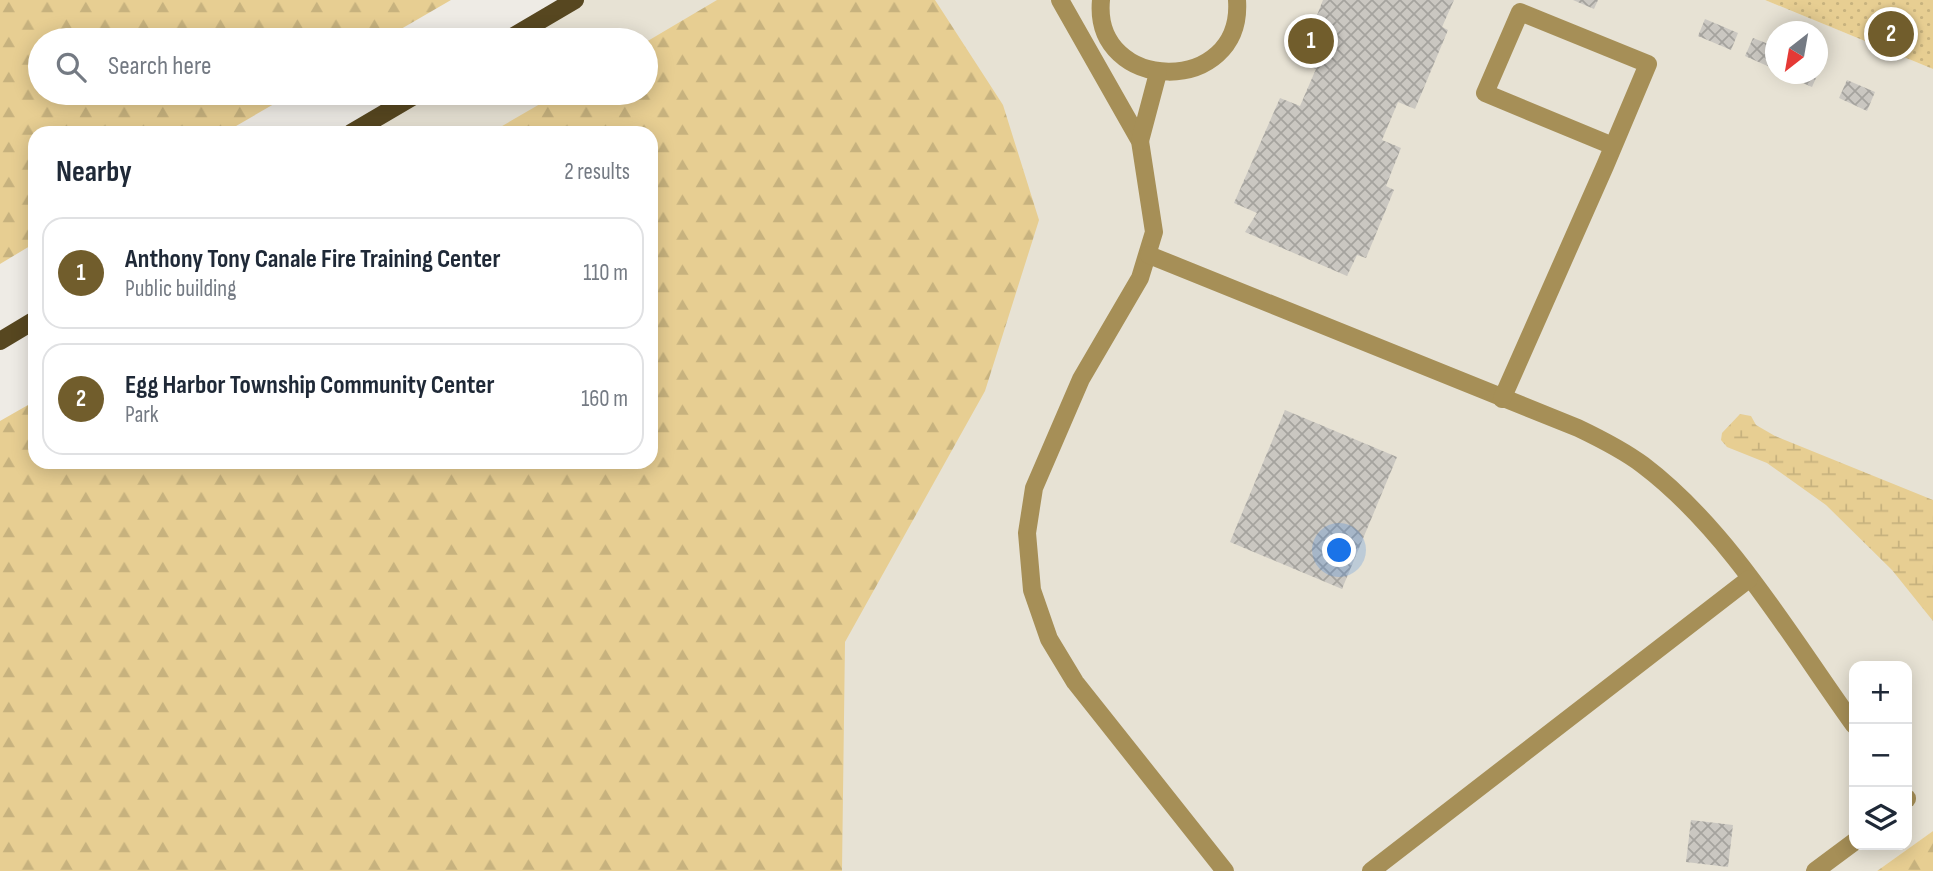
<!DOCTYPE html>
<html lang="en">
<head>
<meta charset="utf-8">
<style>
  :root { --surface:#fff; --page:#f6f6f7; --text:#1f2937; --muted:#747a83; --line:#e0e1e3; --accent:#715d2c }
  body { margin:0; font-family:"Sofia Sans Condensed",sans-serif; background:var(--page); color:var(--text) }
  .controls { position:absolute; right:21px; bottom:21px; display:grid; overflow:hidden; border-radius:14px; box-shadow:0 4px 18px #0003 }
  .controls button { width:63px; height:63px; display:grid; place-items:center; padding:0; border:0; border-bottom:2px solid var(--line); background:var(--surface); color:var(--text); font:35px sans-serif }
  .compass { position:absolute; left:1765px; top:21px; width:63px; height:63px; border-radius:50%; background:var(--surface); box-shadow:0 4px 18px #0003; rotate:211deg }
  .you { position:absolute; left:1340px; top:551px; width:24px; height:24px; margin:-18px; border:5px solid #fff; border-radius:50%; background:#1a73e8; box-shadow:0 0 0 10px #1a73e833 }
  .badge { display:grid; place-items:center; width:46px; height:46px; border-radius:50%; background:var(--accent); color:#fff; font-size:23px; font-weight:700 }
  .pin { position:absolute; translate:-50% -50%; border:4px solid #fff; box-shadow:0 2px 7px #0006 }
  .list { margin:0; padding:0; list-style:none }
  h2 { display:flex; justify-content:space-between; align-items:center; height:91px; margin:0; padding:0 28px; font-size:30px }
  h2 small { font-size:23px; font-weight:400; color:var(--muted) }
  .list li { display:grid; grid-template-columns:46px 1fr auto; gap:21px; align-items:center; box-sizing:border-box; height:112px; margin:0 14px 14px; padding:0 14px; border:2px solid var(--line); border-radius:21px }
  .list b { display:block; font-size:26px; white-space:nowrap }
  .list p { margin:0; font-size:23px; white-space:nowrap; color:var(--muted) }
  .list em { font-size:23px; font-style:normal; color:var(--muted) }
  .icon { flex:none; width:38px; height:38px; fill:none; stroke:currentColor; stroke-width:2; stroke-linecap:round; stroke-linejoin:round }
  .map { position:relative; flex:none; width:1933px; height:871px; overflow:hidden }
  .search { position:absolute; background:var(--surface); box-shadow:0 4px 18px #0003; left:28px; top:28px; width:630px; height:77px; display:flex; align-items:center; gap:18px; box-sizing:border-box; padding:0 24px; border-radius:38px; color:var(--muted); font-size:26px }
  .panel { position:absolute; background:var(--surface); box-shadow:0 4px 18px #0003; left:28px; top:126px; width:630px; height:343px; border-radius:21px }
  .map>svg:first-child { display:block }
  .built { fill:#e7e2d4; fill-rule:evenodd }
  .forest { fill:url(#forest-firs) }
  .wetland { fill:url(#wetland-marsh) }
  .park { fill:url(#park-dots) }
  .building { fill:url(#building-cross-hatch) }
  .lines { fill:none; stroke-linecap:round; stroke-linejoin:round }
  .minor { stroke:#a68f57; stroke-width:18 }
  .major { stroke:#574720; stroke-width:18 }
</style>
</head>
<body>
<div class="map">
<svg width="1933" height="871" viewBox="0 0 1933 871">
  <defs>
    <pattern id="forest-firs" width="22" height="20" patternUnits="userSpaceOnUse" patternTransform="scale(1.75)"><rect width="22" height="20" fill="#e7ce92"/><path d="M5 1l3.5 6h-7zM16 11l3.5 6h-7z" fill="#c7b27e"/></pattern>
    <pattern id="wetland-marsh" width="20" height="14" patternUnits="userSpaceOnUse" patternTransform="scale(1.75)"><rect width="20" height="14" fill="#e7ce92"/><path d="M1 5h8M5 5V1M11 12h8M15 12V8" fill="none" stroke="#c7b27e"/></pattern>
    <pattern id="park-dots" width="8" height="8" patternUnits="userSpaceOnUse" patternTransform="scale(1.75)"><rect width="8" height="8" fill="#e7ce92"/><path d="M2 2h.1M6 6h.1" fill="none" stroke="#c7b27e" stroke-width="1.8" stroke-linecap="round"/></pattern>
    <pattern id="building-cross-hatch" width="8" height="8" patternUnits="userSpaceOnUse" patternTransform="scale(1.75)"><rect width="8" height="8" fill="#cac7c1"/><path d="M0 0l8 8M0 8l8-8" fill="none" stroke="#a5a39e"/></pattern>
  </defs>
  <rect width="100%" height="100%" fill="#eeebe5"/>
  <path class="built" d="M575 0H1765L1933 69V831L1877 871H733L651 462V133H351L419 93H646V40H507ZM1776 32H1818V74H1776ZM1854 666H1907V845H1854Z"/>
  <g class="forest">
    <polygon points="0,0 451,0 382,40 40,40 40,93 293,93 224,133 35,133 35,243 0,264"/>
    <polygon points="717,0 935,0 1003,105 1039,220 985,391 845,642 842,871 0,871 0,421 35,401 35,462 651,462 651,133 490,133 559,93 646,93 646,42"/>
    <polygon points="1933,831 1933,871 1877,871"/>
  </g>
  <polygon class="wetland" points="1740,414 1751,416 1756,425 1775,436 1933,500 1933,621 1892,570 1826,505 1767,463 1727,447 1721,440 1722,433"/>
  <polygon class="park" points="1765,0 1933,0 1933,69"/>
  <g class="building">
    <polygon points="1323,0 1454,0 1442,27 1448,30 1415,109 1398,102 1382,140 1401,148 1386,186 1394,190 1366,258 1357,255 1347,276 1245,232 1257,213 1234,203 1280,98 1300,106 1316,69 1299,61"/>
    <polygon points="1573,0 1598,0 1594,9"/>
    <polygon points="1705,19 1738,33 1731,50 1698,36"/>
    <polygon points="1753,38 1776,47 1772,68 1745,56"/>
    <polygon points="1818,67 1820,69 1812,87 1782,74 1818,74"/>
    <polygon points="1847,80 1875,92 1867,111 1839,98"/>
    <polygon points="1285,410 1397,457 1342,589 1230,542"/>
    <polygon points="1691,820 1733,825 1728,867 1686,862"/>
  </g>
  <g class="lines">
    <g class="minor">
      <polyline points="1060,0 1140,141 1154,232 1140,278 1081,379 1034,488 1027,533 1032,590 1049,639 1075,682 1225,871"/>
      <path d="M1101 0C1092 94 1244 97 1237 0"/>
      <polyline points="1140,141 1158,73"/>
      <path d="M1149 255 1578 428C1601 439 1623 450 1643 465 1729 530 1792 639 1854 725"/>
      <polyline points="1502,399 1605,166 1648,64 1520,12 1485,93 1613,146"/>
      <polyline points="1907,798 1907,799"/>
      <polyline points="1371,871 1749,579"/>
      <polyline points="1815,871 1854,842"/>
    </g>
    <g class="major">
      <polyline points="507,40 575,0"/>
      <polyline points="351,133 419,93"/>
      <polyline points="0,341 35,320"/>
    </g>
  </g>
</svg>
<div class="controls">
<button>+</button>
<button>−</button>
<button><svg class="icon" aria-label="layers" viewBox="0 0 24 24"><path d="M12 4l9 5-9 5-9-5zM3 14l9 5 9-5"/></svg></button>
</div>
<svg class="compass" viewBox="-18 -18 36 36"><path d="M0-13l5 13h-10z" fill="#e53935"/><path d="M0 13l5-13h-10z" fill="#747a83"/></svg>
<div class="you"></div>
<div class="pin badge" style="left:1311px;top:41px">1</div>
<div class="pin badge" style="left:1891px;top:34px">2</div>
<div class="search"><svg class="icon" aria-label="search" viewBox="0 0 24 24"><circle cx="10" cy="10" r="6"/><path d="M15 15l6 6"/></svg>Search here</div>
<section class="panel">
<h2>Nearby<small>2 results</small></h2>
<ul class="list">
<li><span class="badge">1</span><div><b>Anthony Tony Canale Fire Training Center</b><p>Public building</p></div><em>110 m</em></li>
<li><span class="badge">2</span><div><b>Egg Harbor Township Community Center</b><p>Park</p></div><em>160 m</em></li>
</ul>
</section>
</div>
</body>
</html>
